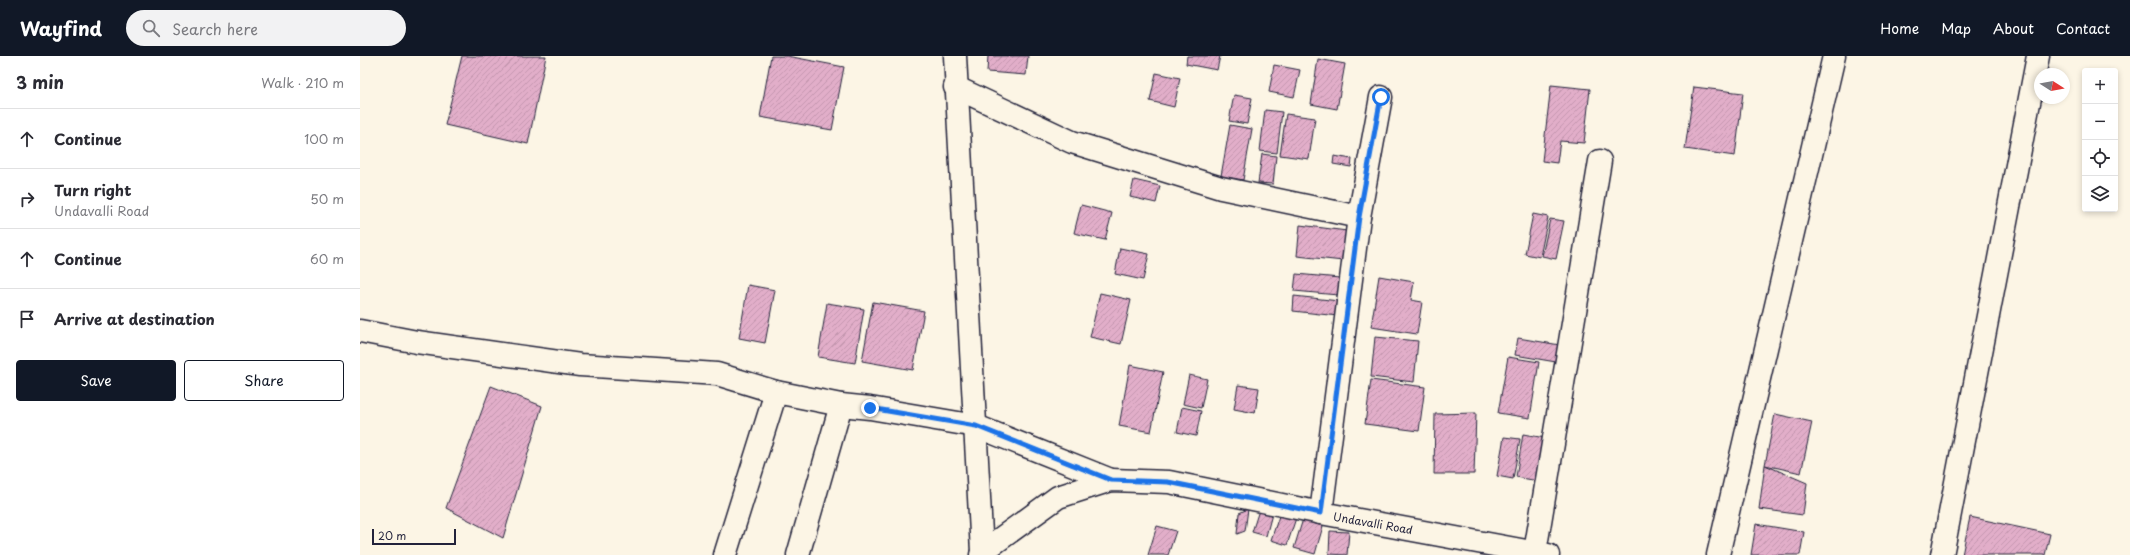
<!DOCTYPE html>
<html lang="en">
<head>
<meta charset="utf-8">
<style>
  :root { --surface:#fff; --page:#f2f2f3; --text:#2b2b33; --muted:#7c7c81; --line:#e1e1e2; --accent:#111827 }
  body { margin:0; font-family:"Playpen Sans",sans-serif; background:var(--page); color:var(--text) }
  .controls { position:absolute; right:12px; top:12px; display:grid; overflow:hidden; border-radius:4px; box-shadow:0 2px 6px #0003 }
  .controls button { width:36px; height:36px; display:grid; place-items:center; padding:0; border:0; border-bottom:1px solid var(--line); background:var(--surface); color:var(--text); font:20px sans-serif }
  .compass { position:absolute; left:1674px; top:12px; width:36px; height:36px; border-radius:50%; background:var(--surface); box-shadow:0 2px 6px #0003; rotate:101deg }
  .scale { position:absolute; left:12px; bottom:10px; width:84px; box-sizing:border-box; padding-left:4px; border:2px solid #22223b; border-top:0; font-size:11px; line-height:14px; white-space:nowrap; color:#22223b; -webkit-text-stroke:3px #fcf5e5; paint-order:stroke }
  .stop { position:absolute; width:12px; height:12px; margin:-9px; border:3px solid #1a73e8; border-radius:50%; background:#fff }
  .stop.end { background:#1a73e8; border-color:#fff; box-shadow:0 1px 4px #0008 }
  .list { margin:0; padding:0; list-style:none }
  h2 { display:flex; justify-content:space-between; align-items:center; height:52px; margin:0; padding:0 16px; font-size:17px }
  h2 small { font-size:13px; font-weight:400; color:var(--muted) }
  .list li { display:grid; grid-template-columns:26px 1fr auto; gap:12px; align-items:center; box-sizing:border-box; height:60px; padding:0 16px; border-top:1px solid var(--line) }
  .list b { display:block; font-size:15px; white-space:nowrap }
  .list p { margin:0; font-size:13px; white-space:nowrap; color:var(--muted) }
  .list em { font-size:13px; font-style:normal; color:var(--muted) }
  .actions { display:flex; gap:8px; padding:12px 16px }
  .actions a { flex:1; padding:9px 0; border:1px solid var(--accent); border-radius:4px; text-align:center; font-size:14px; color:var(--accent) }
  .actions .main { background:var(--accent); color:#fff }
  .icon { flex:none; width:22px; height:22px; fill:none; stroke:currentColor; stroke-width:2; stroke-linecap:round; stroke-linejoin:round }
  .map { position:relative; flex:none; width:1770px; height:499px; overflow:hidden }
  header { display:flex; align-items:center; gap:24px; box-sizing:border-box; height:56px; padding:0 20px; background:var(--accent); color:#fff }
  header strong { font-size:19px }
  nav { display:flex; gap:22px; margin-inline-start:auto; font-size:14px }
  .search { width:280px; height:36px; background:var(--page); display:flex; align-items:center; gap:10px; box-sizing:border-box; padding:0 14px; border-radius:22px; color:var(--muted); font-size:15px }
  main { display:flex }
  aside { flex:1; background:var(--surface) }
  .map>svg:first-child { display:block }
  .building { fill:url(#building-hatch); stroke:#22223b }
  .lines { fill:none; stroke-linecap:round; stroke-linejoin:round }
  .minor-casing { stroke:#22223b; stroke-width:25 }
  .major-casing { stroke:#22223b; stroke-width:25 }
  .minor { stroke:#fcf5e5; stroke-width:22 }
  .major { stroke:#fcf5e5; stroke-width:22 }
  .route { stroke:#1a73e8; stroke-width:5 }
  .labels { text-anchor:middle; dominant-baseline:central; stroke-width:3; stroke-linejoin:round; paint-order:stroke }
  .street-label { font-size:11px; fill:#22223b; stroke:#fcf5e5 }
</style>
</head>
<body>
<header>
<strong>Wayfind</strong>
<div class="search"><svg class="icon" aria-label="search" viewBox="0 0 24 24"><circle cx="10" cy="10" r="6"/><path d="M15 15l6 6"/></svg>Search here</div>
<nav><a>Home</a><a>Map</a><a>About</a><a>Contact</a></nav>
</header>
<main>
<aside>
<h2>3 min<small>Walk · 210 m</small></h2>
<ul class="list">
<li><svg class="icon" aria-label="ahead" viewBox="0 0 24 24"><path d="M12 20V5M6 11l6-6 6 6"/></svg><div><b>Continue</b></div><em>100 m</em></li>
<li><svg class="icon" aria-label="right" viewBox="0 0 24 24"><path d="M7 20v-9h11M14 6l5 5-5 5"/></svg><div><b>Turn right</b><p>Undavalli Road</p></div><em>50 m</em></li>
<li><svg class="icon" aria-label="ahead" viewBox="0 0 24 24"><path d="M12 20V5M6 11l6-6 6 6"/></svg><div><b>Continue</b></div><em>60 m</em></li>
<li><svg class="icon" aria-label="arrive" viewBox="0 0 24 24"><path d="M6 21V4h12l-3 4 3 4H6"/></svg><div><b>Arrive at destination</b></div></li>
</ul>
<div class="actions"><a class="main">Save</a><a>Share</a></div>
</aside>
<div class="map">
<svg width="1770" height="499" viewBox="0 0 1770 499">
  <defs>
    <pattern id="building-hatch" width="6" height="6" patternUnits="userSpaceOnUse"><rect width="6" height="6" fill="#e2aec9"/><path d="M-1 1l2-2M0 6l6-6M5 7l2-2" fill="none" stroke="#c295ae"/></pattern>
  </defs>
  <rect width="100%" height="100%" fill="#fcf5e5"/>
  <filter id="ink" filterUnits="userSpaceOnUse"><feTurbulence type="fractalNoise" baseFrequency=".025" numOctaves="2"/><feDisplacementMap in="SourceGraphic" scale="8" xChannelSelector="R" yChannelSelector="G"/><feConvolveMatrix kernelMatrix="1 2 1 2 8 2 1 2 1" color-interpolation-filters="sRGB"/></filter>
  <g filter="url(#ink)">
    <g class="building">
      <polygon points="102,0 186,0 168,88 85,69"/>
      <polygon points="411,0 427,0 484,11 472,74 400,61"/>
      <polygon points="628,0 668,0 666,19 627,16"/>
      <polygon points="827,0 860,0 857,14 826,8"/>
      <polygon points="958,3 985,8 977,53 951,48"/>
      <polygon points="914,9 940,14 934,41 909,36"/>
      <polygon points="796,17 820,22 814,51 790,45"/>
      <polygon points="1191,29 1230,33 1224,87 1200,85 1197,107 1182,105"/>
      <polygon points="1334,31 1383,37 1375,100 1325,93"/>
      <polygon points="874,39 892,42 887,68 869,65"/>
      <polygon points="905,54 922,56 917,97 900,95"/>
      <polygon points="926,58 955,62 949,103 920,99"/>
      <polygon points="870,69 892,73 883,124 861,120"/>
      <polygon points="902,98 916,100 913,128 898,127"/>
      <polygon points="974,100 992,103 991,111 973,108"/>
      <polygon points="774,124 800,130 796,147 770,141"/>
      <polygon points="721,149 752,157 745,184 714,177"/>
      <polygon points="1173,158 1188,161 1180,201 1165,198"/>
      <polygon points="1190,163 1204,165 1196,203 1182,200"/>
      <polygon points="940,169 987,175 983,205 937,200"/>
      <polygon points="760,192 789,198 783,224 755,218"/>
      <polygon points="936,218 980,222 978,239 934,235"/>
      <polygon points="1019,220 1054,226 1051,244 1062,246 1057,278 1011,271"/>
      <polygon points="388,229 415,234 405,287 379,282"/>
      <polygon points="740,237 771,244 761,288 730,281"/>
      <polygon points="934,240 979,245 978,260 933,255"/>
      <polygon points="513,246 564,255 553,314 502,305"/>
      <polygon points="467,247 504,253 495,307 458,301"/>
      <polygon points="1015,281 1058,285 1054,326 1011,321"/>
      <polygon points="1158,282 1200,289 1196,306 1155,299"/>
      <polygon points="1148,301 1179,306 1170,362 1138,357"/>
      <polygon points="770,309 803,316 791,376 759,370"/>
      <polygon points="829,319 847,323 841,352 823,348"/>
      <polygon points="1011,324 1065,331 1059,375 1005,368"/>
      <polygon points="878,329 899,332 895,357 874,353"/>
      <polygon points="131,330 182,350 143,482 86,452"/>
      <polygon points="822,351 841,355 836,380 817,376"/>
      <polygon points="1116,357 1114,418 1074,418 1075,358"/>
      <polygon points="1415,358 1452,366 1441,417 1405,409"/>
      <polygon points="1163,378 1185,382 1178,425 1156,421"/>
      <polygon points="1144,381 1160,383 1153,423 1137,420"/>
      <polygon points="1405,409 1447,427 1443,459 1399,453"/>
      <polygon points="888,453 885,475 877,478 879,457"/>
      <polygon points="899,454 912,458 906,480 892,476"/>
      <polygon points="920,457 936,462 927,489 911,484"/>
      <polygon points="1610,461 1690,478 1685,499 1602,499"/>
      <polygon points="943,463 963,470 955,498 934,492"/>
      <polygon points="1396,468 1444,476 1440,499 1391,499"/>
      <polygon points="797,470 816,475 808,499 788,499"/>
      <polygon points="970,475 989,476 987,499 969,498"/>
    </g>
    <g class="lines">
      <defs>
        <g id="minor">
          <polyline points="595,0 622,496"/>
          <polyline points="595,31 712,86 861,132 999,161"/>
          <polyline points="0,275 57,286 220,309 357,318 416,336 481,349 510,352 616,370 751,424"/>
          <polyline points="961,457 999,161 1021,41"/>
          <polyline points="1175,496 1240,105"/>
          <polyline points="365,499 416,336"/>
          <polyline points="438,499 481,349"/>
          <polyline points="1358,499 1474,0"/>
          <polyline points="1582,499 1678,0"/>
        </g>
        <polyline id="major" points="621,499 622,496 698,441 751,424 809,426 961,457 1188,499"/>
      </defs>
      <use href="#minor" class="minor-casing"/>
      <use href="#major" class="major-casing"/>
      <use href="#minor" class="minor"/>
      <use href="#major" class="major"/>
    </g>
  </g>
  <g class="lines" filter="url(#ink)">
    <polyline class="route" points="510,352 616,370 751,424 808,426 961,457 999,161 1021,41"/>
  </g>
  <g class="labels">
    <g class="street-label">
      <text transform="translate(1013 467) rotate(10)">Undavalli Road</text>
    </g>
  </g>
</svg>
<div class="controls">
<button>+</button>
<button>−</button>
<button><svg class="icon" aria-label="locate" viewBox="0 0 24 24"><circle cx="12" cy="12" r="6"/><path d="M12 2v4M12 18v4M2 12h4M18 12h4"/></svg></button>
<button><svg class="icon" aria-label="layers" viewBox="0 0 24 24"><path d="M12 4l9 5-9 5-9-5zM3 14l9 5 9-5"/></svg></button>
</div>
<svg class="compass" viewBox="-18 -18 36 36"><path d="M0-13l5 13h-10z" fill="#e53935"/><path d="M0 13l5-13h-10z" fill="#7c7c81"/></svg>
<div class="scale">20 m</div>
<div class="stop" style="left:1021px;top:41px"></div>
<div class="stop end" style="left:510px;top:352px"></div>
</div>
</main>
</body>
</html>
